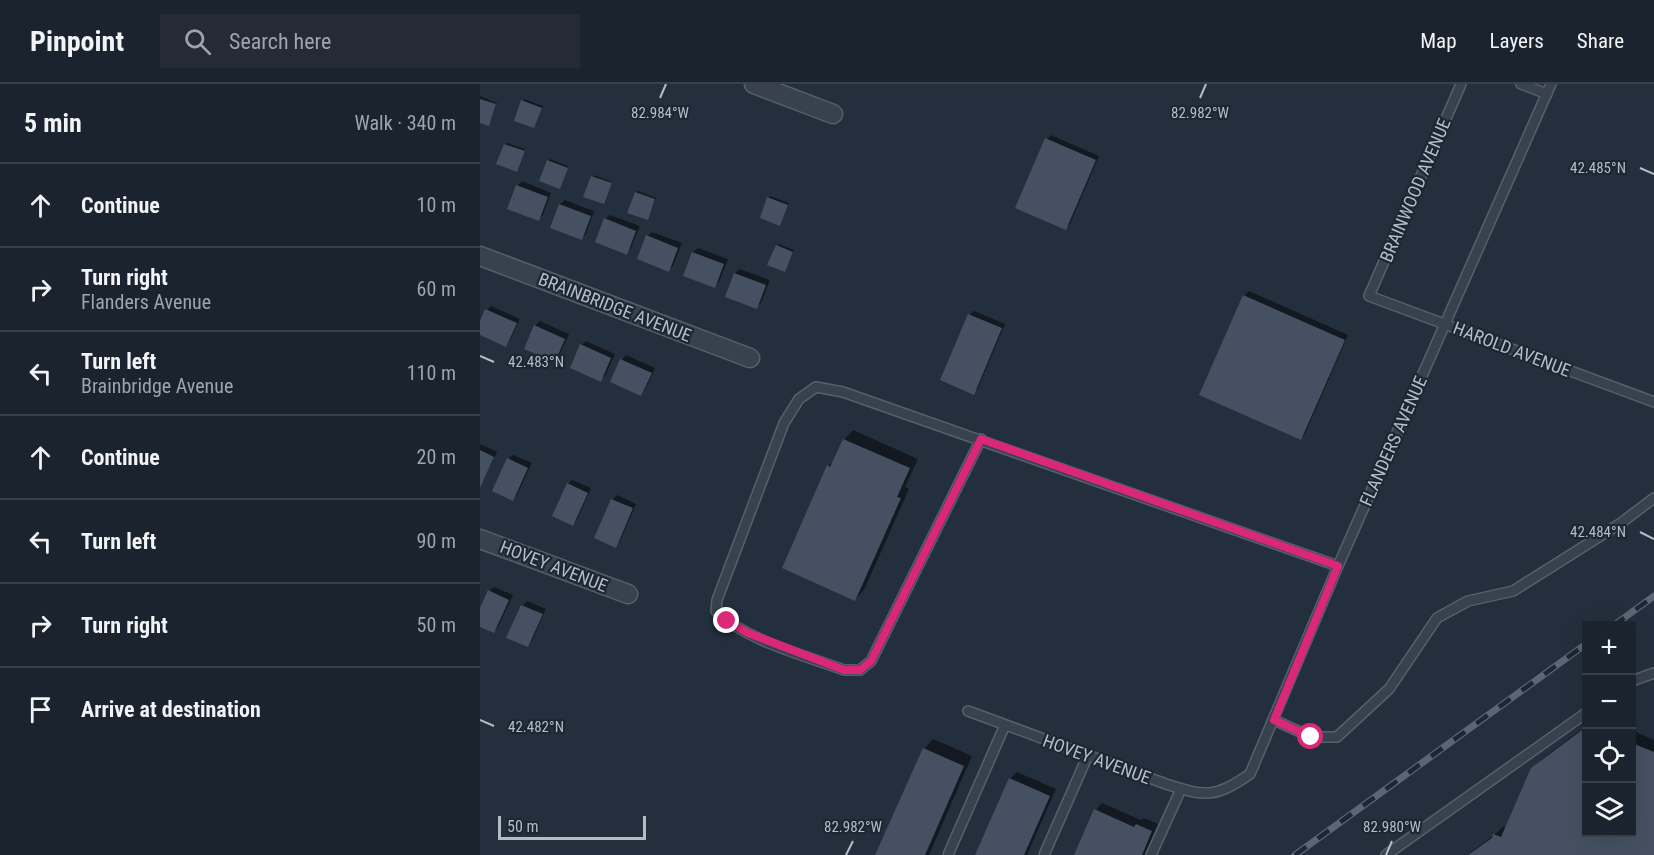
<!DOCTYPE html>
<html lang="en">
<head>
<meta charset="utf-8">
<style>
  :root { --surface:#1b232e; --page:#242b36; --text:#f1f3f6; --muted:#a0a4aa; --line:#39404a }
  body { margin:0; font-family:"Roboto Condensed",sans-serif; background:var(--page); color:var(--text) }
  .controls { position:absolute; right:18px; bottom:18px; display:grid; overflow:hidden; border-radius:0px; box-shadow:0 6px 24px #0002 }
  .controls button { width:54px; height:54px; display:grid; place-items:center; padding:0; border:0; border-bottom:2px solid var(--line); background:var(--surface); color:var(--text); font:30px sans-serif }
  .scale { position:absolute; left:18px; bottom:15px; width:148px; box-sizing:border-box; padding-left:6px; border:3px solid #b4bcc9; border-top:0; font-size:16px; line-height:21px; white-space:nowrap; color:#b4bcc9; -webkit-text-stroke:4px #1d2633; paint-order:stroke }
  .stop { position:absolute; width:18px; height:18px; margin:-14px; border:4px solid #db2777; border-radius:50%; background:#fff }
  .stop.end { background:#db2777; border-color:#fff; box-shadow:0 2px 6px #0008 }
  .list { margin:0; padding:0; list-style:none }
  h2 { display:flex; justify-content:space-between; align-items:center; height:78px; margin:0; padding:0 24px; font-size:26px }
  h2 small { font-size:20px; font-weight:400; color:var(--muted) }
  .list li { display:grid; grid-template-columns:39px 1fr auto; gap:18px; align-items:center; box-sizing:border-box; height:84px; padding:0 24px; border-top:2px solid var(--line) }
  .list b { display:block; font-size:22px; white-space:nowrap }
  .list p { margin:0; font-size:20px; white-space:nowrap; color:var(--muted) }
  .list em { font-size:20px; font-style:normal; color:var(--muted) }
  .icon { flex:none; width:33px; height:33px; fill:none; stroke:currentColor; stroke-width:2; stroke-linecap:round; stroke-linejoin:round }
  .map { position:relative; flex:none; width:1174px; height:771px; overflow:hidden }
  header { display:flex; align-items:center; gap:36px; box-sizing:border-box; height:84px; padding:0 30px; background:var(--surface); border-bottom:2px solid var(--line) }
  header strong { font-size:28px }
  nav { display:flex; gap:33px; margin-inline-start:auto; font-size:21px }
  .search { width:420px; height:54px; background:var(--page); display:flex; align-items:center; gap:15px; box-sizing:border-box; padding:0 21px; border-radius:0px; color:var(--muted); font-size:22px }
  main { display:flex }
  aside { flex:1; background:var(--surface) }
  .map>svg:first-child { display:block }
  .shadow { fill:#0007 }
  .building { fill:#455162 }
  .lines { fill:none; stroke-linecap:round; stroke-linejoin:round }
  .lane-casing { stroke:#565f6c; stroke-width:12 }
  .street-casing { stroke:#565f6c; stroke-width:21 }
  .lane { stroke:#38414e; stroke-width:9 }
  .street { stroke:#38414e; stroke-width:18 }
  .rail-casing { stroke:#5a6575; stroke-width:7 }
  .rail { stroke:#1d2633; stroke-width:4.5; stroke-dasharray:14; stroke-linecap:butt }
  .route { stroke:#db2777; stroke-width:8 }
  .ticks { fill:none; stroke:#b4bcc9; stroke-width:2 }
  .labels { text-anchor:middle; dominant-baseline:central; stroke-width:4.5; stroke-linejoin:round; paint-order:stroke }
  .street-label { font-size:18px; fill:#b4bcc9; stroke:#1d2633 }
  .ticks-label { font-size:15px; text-anchor:middle; fill:#b4bcc9; stroke:#1d2633; stroke-width:4.5; stroke-linejoin:round; paint-order:stroke }
</style>
</head>
<body>
<header>
<strong>Pinpoint</strong>
<div class="search"><svg class="icon" aria-label="search" viewBox="0 0 24 24"><circle cx="10" cy="10" r="6"/><path d="M15 15l6 6"/></svg>Search here</div>
<nav><a>Map</a><a>Layers</a><a>Share</a></nav>
</header>
<main>
<aside>
<h2>5 min<small>Walk · 340 m</small></h2>
<ul class="list">
<li><svg class="icon" aria-label="ahead" viewBox="0 0 24 24"><path d="M12 20V5M6 11l6-6 6 6"/></svg><div><b>Continue</b></div><em>10 m</em></li>
<li><svg class="icon" aria-label="right" viewBox="0 0 24 24"><path d="M7 20v-9h11M14 6l5 5-5 5"/></svg><div><b>Turn right</b><p>Flanders Avenue</p></div><em>60 m</em></li>
<li><svg class="icon" aria-label="left" viewBox="0 0 24 24"><path d="M17 20v-9H6M10 6l-5 5 5 5"/></svg><div><b>Turn left</b><p>Brainbridge Avenue</p></div><em>110 m</em></li>
<li><svg class="icon" aria-label="ahead" viewBox="0 0 24 24"><path d="M12 20V5M6 11l6-6 6 6"/></svg><div><b>Continue</b></div><em>20 m</em></li>
<li><svg class="icon" aria-label="left" viewBox="0 0 24 24"><path d="M17 20v-9H6M10 6l-5 5 5 5"/></svg><div><b>Turn left</b></div><em>90 m</em></li>
<li><svg class="icon" aria-label="right" viewBox="0 0 24 24"><path d="M7 20v-9h11M14 6l5 5-5 5"/></svg><div><b>Turn right</b></div><em>50 m</em></li>
<li><svg class="icon" aria-label="arrive" viewBox="0 0 24 24"><path d="M6 21V4h12l-3 4 3 4H6"/></svg><div><b>Arrive at destination</b></div></li>
</ul>
</aside>
<div class="map">
<svg width="1174" height="771" viewBox="0 0 1174 771">
  <rect width="100%" height="100%" fill="#242f3e"/>
  <g class="shadow">
    <polygon points="0,12 17,19 10,38 0,37"/>
    <polygon points="44,15 63,22 54,43 35,36"/>
    <polygon points="571,51 619,72 590,140 585,144 567,55"/>
    <polygon points="27,59 45,65 38,85 25,60"/>
    <polygon points="70,75 88,82 81,101 68,77"/>
    <polygon points="114,91 132,98 124,119 105,112"/>
    <polygon points="42,97 71,109 63,131 58,136 37,102"/>
    <polygon points="158,107 176,114 169,133 156,108"/>
    <polygon points="290,112 309,119 300,140 288,114"/>
    <polygon points="85,116 114,127 106,150 101,154 72,143 80,120"/>
    <polygon points="130,131 160,142 151,164 146,169 125,135"/>
    <polygon points="172,148 202,159 193,182 189,186 168,152"/>
    <polygon points="299,160 314,166 305,186 297,162"/>
    <polygon points="218,164 248,175 239,198 234,202 205,191 213,168"/>
    <polygon points="260,185 290,196 281,219 276,223 247,212 255,189"/>
    <polygon points="769,207 868,251 825,350 821,354 764,212"/>
    <polygon points="11,222 40,235 30,256 26,261 0,249 0,241 7,226"/>
    <polygon points="494,227 525,240 498,304 493,309 489,231"/>
    <polygon points="60,237 89,250 79,272 75,277 55,242"/>
    <polygon points="106,257 135,270 125,292 121,296 101,261"/>
    <polygon points="146,271 175,284 165,306 161,310 132,298 142,276"/>
    <polygon points="373,346 438,375 425,403 429,405 384,506 375,515 348,382 355,375 364,356"/>
    <polygon points="0,360 17,368 0,403"/>
    <polygon points="33,371 52,379 37,411 33,415 28,375"/>
    <polygon points="92,396 111,404 97,436 93,440 88,400"/>
    <polygon points="137,411 156,420 140,457 135,462 132,416"/>
    <polygon points="14,503 33,511 18,543 14,547 0,541 0,528 9,507"/>
    <polygon points="47,517 66,525 52,557 47,561 28,553 43,521"/>
    <polygon points="1106,642 1106,748 1152,748 1152,646 1174,656 1174,771 987,771 1014,751 1024,742 1027,743 1052,685 1062,675"/>
    <polygon points="453,655 492,672 449,771 397,771 444,665"/>
    <polygon points="537,688 576,705 547,771 497,771 530,695"/>
    <polygon points="622,719 661,736 664,734 678,740 665,771 596,771 616,726"/>
  </g>
  <g class="building">
    <polygon points="0,15 16,20 9,42 0,39"/>
    <polygon points="41,16 62,24 54,44 34,37"/>
    <polygon points="565,54 616,76 586,146 535,124"/>
    <polygon points="24,60 45,67 37,88 16,80"/>
    <polygon points="67,76 88,84 80,105 59,97"/>
    <polygon points="111,92 132,99 124,120 103,113"/>
    <polygon points="36,101 68,113 59,137 27,125"/>
    <polygon points="155,108 175,115 168,136 147,129"/>
    <polygon points="287,113 308,121 300,142 280,134"/>
    <polygon points="79,120 111,132 102,156 70,144"/>
    <polygon points="124,134 156,147 147,171 115,158"/>
    <polygon points="166,151 198,164 189,188 157,175"/>
    <polygon points="296,161 313,168 305,188 287,181"/>
    <polygon points="212,168 244,180 235,204 203,192"/>
    <polygon points="254,189 286,201 277,225 245,213"/>
    <polygon points="763,211 865,256 821,356 719,311"/>
    <polygon points="5,225 37,239 26,263 0,251 0,237"/>
    <polygon points="488,230 522,244 494,311 460,296"/>
    <polygon points="54,241 85,255 75,278 44,265"/>
    <polygon points="100,260 131,274 121,298 90,284"/>
    <polygon points="140,275 172,289 161,312 130,298"/>
    <polygon points="363,355 430,384 417,413 421,414 375,517 302,484 347,381 350,383"/>
    <polygon points="0,366 14,373 0,404"/>
    <polygon points="27,374 48,384 33,417 12,407"/>
    <polygon points="87,399 108,409 93,442 72,432"/>
    <polygon points="131,415 153,424 136,464 114,454"/>
    <polygon points="8,506 29,516 14,549 0,543 0,524"/>
    <polygon points="41,521 63,530 48,563 26,554"/>
    <polygon points="1106,643 1106,748 1152,748 1152,659 1174,668 1174,771 988,771 1012,754 1013,750 1021,753 1051,684"/>
    <polygon points="443,664 484,682 445,771 395,771"/>
    <polygon points="529,694 570,712 544,771 495,771"/>
    <polygon points="614,725 654,743 656,740 672,747 662,771 594,771"/>
  </g>
  <g class="lines">
    <defs>
      <g id="lane">
        <polyline points="981,0 889,212 1174,318"/>
        <polyline points="1041,0 1067,10"/>
        <path d="M501 355 391 577 380 586H364C324 571 267 557 236 527L237 516 304 339 319 315 336 303 363 308 858 482"/>
        <polyline points="1152,597 1174,589"/>
        <path d="M488 627 686 700C726 713 735 714 770 690L858 482 1071 0"/>
        <polyline points="794,636 831,653 857,653 909,605 957,534 988,517 1033,507 1141,439 1174,414"/>
        <polyline points="468,771 525,641"/>
        <polyline points="564,771 608,671"/>
        <polyline points="671,771 701,705"/>
        <polyline points="906,771 1106,629"/>
      </g>
      <g id="street">
        <polyline points="274,0 353,30"/>
        <polyline points="0,172 270,274"/>
        <polyline points="0,455 148,510"/>
      </g>
    </defs>
    <use href="#lane" class="lane-casing"/>
    <use href="#street" class="street-casing"/>
    <use href="#lane" class="lane"/>
    <use href="#street" class="street"/>
    <defs>
      <g id="rail">
        <polyline points="1133,542 1174,512"/>
        <polyline points="815,771 1106,560"/>
      </g>
    </defs>
    <use href="#rail" class="rail-casing"/>
    <use href="#rail" class="rail"/>
  </g>
  <g class="lines">
    <polyline class="route" points="247,537 268,549 364,586 380,586 391,577 501,355 858,482 794,636 831,653"/>
  </g>
  <path class="ticks" d="M180 14 186 0M720 14 726 0M1160 84 1174 90M0 272 14 278M1160 448 1174 455M0 636 14 642M366 771 373 757M906 771 912 757"/>
  <g class="labels">
    <g class="street-label">
      <text transform="translate(935 106) rotate(-67)">BRAINWOOD AVENUE</text>
      <text transform="translate(135 223) rotate(21)">BRAINBRIDGE AVENUE</text>
      <text transform="translate(1032 265) rotate(21)">HAROLD AVENUE</text>
      <text transform="translate(913 357) rotate(-66)">FLANDERS AVENUE</text>
      <text transform="translate(74 482) rotate(21)">HOVEY AVENUE</text>
      <text transform="translate(617 675) rotate(20)">HOVEY AVENUE</text>
    </g>
  </g>
  <g class="ticks-label">
    <text x="180" y="34">82.984°W</text>
    <text x="720" y="34">82.982°W</text>
    <text x="1118" y="89">42.485°N</text>
    <text x="56" y="283">42.483°N</text>
    <text x="1118" y="453">42.484°N</text>
    <text x="56" y="648">42.482°N</text>
    <text x="373" y="748">82.982°W</text>
    <text x="912" y="748">82.980°W</text>
  </g>
</svg>
<div class="controls">
<button>+</button>
<button>−</button>
<button><svg class="icon" aria-label="locate" viewBox="0 0 24 24"><circle cx="12" cy="12" r="6"/><path d="M12 2v4M12 18v4M2 12h4M18 12h4"/></svg></button>
<button><svg class="icon" aria-label="layers" viewBox="0 0 24 24"><path d="M12 4l9 5-9 5-9-5zM3 14l9 5 9-5"/></svg></button>
</div>
<div class="scale">50 m</div>
<div class="stop" style="left:831px;top:653px"></div>
<div class="stop end" style="left:247px;top:537px"></div>
</div>
</main>
</body>
</html>
